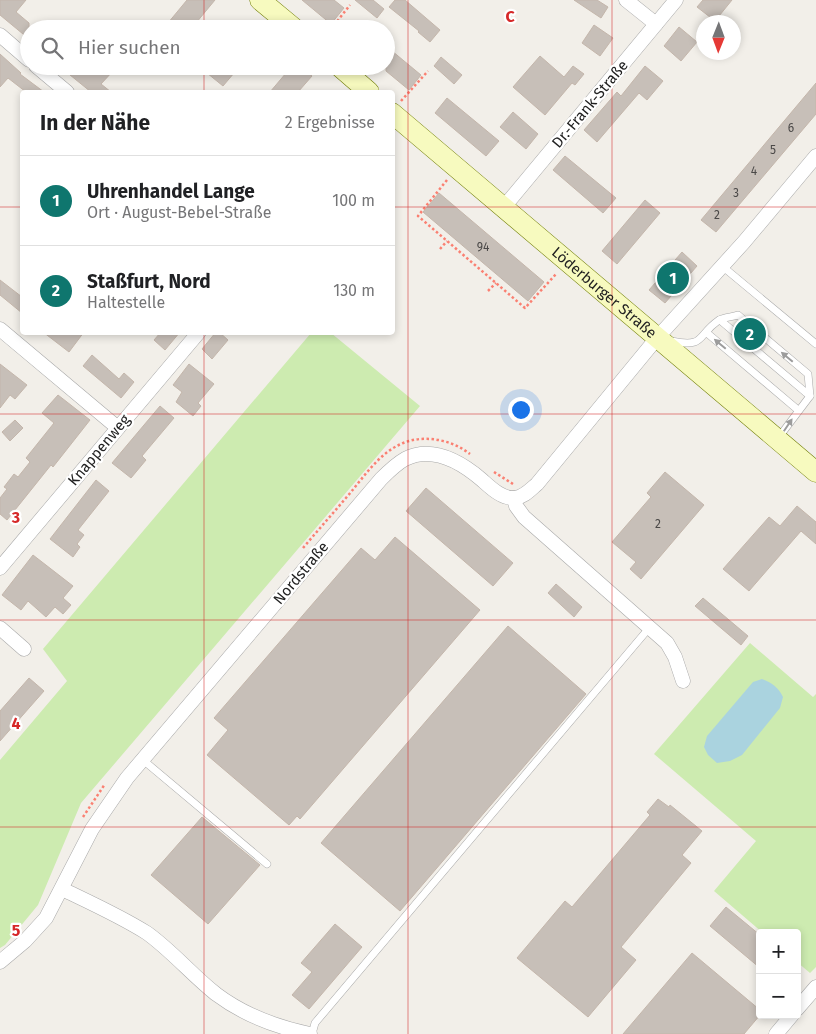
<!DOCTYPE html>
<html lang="de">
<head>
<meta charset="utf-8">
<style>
  :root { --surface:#fff; --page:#f6f6f6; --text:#202124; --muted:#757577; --line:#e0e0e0; --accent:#0f766e }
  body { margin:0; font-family:"Fira Sans",sans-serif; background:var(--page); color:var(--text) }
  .controls { position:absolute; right:15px; bottom:15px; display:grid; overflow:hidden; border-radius:5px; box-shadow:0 2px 8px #0003 }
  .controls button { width:45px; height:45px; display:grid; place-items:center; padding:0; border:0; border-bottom:1px solid var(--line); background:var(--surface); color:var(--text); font:25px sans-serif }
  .compass { position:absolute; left:696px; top:15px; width:45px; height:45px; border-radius:50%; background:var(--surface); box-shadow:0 2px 8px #0003; rotate:181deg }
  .you { position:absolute; left:520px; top:409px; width:18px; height:18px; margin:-12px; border:4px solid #fff; border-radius:50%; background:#1a73e8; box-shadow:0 0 0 8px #1a73e833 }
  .badge { display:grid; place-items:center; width:32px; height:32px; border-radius:50%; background:var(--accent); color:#fff; font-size:16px; font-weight:700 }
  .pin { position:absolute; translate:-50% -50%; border:2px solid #fff; box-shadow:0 1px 5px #0006 }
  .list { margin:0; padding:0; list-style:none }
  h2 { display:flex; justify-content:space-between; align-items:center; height:65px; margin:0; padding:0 20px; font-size:21px }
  h2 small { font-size:16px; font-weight:400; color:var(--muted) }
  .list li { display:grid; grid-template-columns:32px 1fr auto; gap:15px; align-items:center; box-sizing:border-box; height:90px; padding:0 20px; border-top:1px solid var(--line) }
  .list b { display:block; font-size:19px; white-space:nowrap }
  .list p { margin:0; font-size:16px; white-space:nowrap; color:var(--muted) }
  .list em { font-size:16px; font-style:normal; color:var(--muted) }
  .icon { flex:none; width:28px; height:28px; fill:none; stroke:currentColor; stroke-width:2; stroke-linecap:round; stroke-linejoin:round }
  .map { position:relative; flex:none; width:816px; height:1034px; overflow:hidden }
  .search { position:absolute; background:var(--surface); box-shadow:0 2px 8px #0003; left:20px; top:20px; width:375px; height:55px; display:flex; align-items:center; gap:12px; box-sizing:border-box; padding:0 18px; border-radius:28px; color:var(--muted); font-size:19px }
  .panel { position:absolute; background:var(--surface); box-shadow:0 2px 8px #0003; left:20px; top:90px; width:375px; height:245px; border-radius:5px }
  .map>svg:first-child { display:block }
  .grass { fill:#cdebb0 }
  .water { fill:#aad3df }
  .building { fill:#c7bfb8; stroke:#c4b6ab }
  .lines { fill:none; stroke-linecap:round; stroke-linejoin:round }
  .lane-casing { stroke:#a9a9a9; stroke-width:8 }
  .street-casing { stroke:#a9a9a9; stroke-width:15 }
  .secondary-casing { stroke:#707d05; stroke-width:21 }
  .path { stroke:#fa8072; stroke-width:2.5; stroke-dasharray:2.5 2.5; stroke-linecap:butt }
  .lane { stroke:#fff; stroke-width:7 }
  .street { stroke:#fff; stroke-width:14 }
  .secondary { stroke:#f7fabf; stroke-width:20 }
  .oneway { fill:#9c9c9c }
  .grid { fill:none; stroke:#d62828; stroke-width:1; stroke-opacity:0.55 }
  .labels { text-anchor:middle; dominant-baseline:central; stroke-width:4.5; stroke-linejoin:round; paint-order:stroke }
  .number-label { font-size:12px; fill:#4b4948 }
  .street-label { font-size:15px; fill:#222; stroke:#fff }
  .grid-label { font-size:16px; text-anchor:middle; font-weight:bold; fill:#d62828; stroke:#fff; stroke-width:4.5; stroke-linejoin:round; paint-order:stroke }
</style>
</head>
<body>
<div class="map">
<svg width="816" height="1034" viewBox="0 0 816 1034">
  <rect width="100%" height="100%" fill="#f2efe9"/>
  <g class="grass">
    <polygon points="311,333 331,333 420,406 81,803 38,905 5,945 0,948 0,760 67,681 43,649"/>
    <polygon points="750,643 813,697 816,694 816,967 810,973 797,962 797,933 763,933 714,891 756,841 654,754"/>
  </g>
  <path class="water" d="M762 679C772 683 778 687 783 697L780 708 742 755 730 761 717 763 708 755 704 747 707 736 753 682Z"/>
  <g class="building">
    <polygon points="0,0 26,0 16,12 29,23 29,39 0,15"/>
    <polygon points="187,0 215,0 191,29 163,29"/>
    <polygon points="302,0 334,0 344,8 331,24"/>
    <polygon points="355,0 373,0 384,9 377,18"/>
    <polygon points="395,0 405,0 440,30 430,42 418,32 419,31 389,7"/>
    <polygon points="574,0 597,0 608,7 601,18"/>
    <polygon points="703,0 732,0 715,21 697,7"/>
    <polygon points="594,25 613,38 600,56 582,43"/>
    <polygon points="679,27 697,42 681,61 664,46"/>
    <polygon points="386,46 421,75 409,90 386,71"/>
    <polygon points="0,54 21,73 20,74 44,92 26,92 8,78 0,87"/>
    <polygon points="540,56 564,77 573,66 584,74 575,85 572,83 545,115 513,87"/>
    <polygon points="441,57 462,75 454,84 434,66"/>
    <polygon points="59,66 107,66 113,71 101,84 111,92 91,92"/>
    <polygon points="213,66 240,66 223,86 207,73"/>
    <polygon points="292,66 300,66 312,76 298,92 270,92"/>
    <polygon points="645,66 663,81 647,100 639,93 597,142 584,130 617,92 621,96"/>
    <polygon points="816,83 816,114 716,232 701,220"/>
    <polygon points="447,98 499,141 486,156 435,113"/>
    <polygon points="513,112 538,134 526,149 500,127"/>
    <polygon points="565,156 616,198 603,213 553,170"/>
    <polygon points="439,193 544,282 528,301 423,212"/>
    <polygon points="645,200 660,213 617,264 602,251"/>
    <polygon points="682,252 697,266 665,303 649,290"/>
    <polygon points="0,280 22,297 22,313 0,295"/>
    <polygon points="43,332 84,332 69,352"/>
    <polygon points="161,332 180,332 165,350 154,340"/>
    <polygon points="216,332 219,332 228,340 212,359 202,349"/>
    <polygon points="92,355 119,379 124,373 134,382 121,398 83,366"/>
    <polygon points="0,364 27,385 15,399 10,395 0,408"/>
    <polygon points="189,364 214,384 198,403 201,406 193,416 176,402 182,392 173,385"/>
    <polygon points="58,395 90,420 53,467 51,465 7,520 0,514 0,498 7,489 4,487 14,474 18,477 30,462 26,458 54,423 42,413"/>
    <polygon points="160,406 174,418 142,456 146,460 131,478 112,463"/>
    <polygon points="15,420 23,428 10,441 2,432"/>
    <polygon points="665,472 704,505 641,579 630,569 636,562 612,542 651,497 647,493"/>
    <polygon points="96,480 109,491 78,530 84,535 77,544 80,547 73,557 50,539"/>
    <polygon points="426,488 513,563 493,586 406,511"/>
    <polygon points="797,506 816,522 816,544 801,531 749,591 723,569 769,517 780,526"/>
    <polygon points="395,537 480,610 300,819 297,816 289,825 207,755 228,730 214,718 361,548 375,560"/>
    <polygon points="33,555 73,586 63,598 71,605 63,614 55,607 46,617 28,601 21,610 2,595"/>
    <polygon points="556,584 582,607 574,617 548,593"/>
    <polygon points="703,598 748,636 741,645 695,606"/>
    <polygon points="508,626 586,694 400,911 321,843"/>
    <polygon points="29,678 44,691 0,741 0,711"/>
    <polygon points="658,799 669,807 670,805 702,831 682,855 691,863 621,947 636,960 588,1017 517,958 565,901 572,907 650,815 647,812"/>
    <polygon points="202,817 260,865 208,924 151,875"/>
    <polygon points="726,907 760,935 760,968 710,926"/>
    <polygon points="335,924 362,947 309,1009 292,995 312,972 301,963"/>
    <polygon points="692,953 760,1010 760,1015 744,1034 623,1034"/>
  </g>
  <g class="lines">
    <defs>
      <g id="lane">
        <polyline points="722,266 816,344"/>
        <polyline points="720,320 810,396"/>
        <polyline points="707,333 798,410"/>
        <path d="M671 341C706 348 696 336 719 320 724 317 733 317 738 315L808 374 810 396 779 437"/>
        <polyline points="143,760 267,864"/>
        <polyline points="312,1034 315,1023 650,627"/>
      </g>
      <g id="street">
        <polyline points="626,0 656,24"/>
        <polyline points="0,35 29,60"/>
        <polyline points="36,66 67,92"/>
        <polyline points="504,207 676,0"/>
        <polyline points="0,329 118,428"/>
        <polyline points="514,498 516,506 524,517 667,643 675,657 683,681"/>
        <polyline points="0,568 199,332"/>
        <polyline points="0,628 24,649"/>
        <path d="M62 889C91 903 120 916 147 933 172 951 192 975 216 994 244 1015 276 1027 310 1034"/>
        <path d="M0 962 25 941 46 918 92 829 127 778 381 479C388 472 396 464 405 459 433 445 461 462 482 480 491 488 502 499 515 498 524 497 530 490 537 484L657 338 744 242 816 156"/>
        <polyline points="797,1009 816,987"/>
        <polyline points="776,1034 792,1015"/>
      </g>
      <g id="secondary">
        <polyline points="260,0 295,29"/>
        <polyline points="339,66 369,92"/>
        <path id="s1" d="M392 113 816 472"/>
      </g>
    </defs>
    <use href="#lane" class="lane-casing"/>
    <use href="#street" class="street-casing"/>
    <use href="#secondary" class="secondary-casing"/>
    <g class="path">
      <polyline points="331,29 350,5"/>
      <polyline points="401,101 428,71"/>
      <polyline points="447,180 418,216 525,308 557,273"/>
      <polyline points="440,249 447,241"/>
      <polyline points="488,291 496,283"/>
      <polyline points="494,472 513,484"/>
      <path d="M303 548C319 529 335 511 351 492 365 475 380 453 401 444 422 434 451 439 470 454"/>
      <polyline points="83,817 105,784"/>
    </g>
    <use href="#lane" class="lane"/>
    <use href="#street" class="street"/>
    <use href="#secondary" class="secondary"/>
  </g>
  <defs><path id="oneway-solid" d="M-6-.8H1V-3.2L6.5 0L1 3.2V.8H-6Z" transform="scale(1.25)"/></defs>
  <g class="oneway">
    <use href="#oneway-solid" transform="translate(720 344) rotate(-140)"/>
    <use href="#oneway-solid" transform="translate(787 357) rotate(-140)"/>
    <use href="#oneway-solid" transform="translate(788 425) rotate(-56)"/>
  </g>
  <path class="grid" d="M204 0V29M408 0V1034M612 0V1034M204 66V92M0 207H22M392 207H816M204 332V1034M0 414H816M0 620H816M0 827H816"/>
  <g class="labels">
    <g class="number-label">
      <text x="791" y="128">6</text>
      <text x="773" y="150">5</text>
      <text x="754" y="171">4</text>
      <text x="736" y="193">3</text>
      <text x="717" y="215">2</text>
      <text x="483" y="247">94</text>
      <text x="658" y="524">2</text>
    </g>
    <g class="street-label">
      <text transform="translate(590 104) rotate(-50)">Dr.-Frank-Straße</text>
      <text stroke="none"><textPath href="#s1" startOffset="278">Löderburger Straße</textPath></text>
      <text transform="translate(99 450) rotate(-50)">Knappenweg</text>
      <text transform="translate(301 573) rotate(-50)">Nordstraße</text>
    </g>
  </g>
  <g class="grid-label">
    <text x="510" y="22">C</text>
    <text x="16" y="523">3</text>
    <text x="16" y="729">4</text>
    <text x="16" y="936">5</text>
  </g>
</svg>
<div class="controls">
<button>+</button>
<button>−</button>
</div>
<svg class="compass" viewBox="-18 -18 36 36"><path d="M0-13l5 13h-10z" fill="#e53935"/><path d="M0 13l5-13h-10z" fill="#757577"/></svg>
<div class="you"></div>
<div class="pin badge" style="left:673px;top:278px">1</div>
<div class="pin badge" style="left:750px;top:334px">2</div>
<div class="search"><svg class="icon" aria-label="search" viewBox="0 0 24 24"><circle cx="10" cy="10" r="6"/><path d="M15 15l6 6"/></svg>Hier suchen</div>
<section class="panel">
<h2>In der Nähe<small>2 Ergebnisse</small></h2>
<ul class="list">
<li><span class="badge">1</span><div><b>Uhrenhandel Lange</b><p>Ort · August-Bebel-Straße</p></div><em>100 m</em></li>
<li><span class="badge">2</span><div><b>Staßfurt, Nord</b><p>Haltestelle</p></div><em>130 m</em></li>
</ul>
</section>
</div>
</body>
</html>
